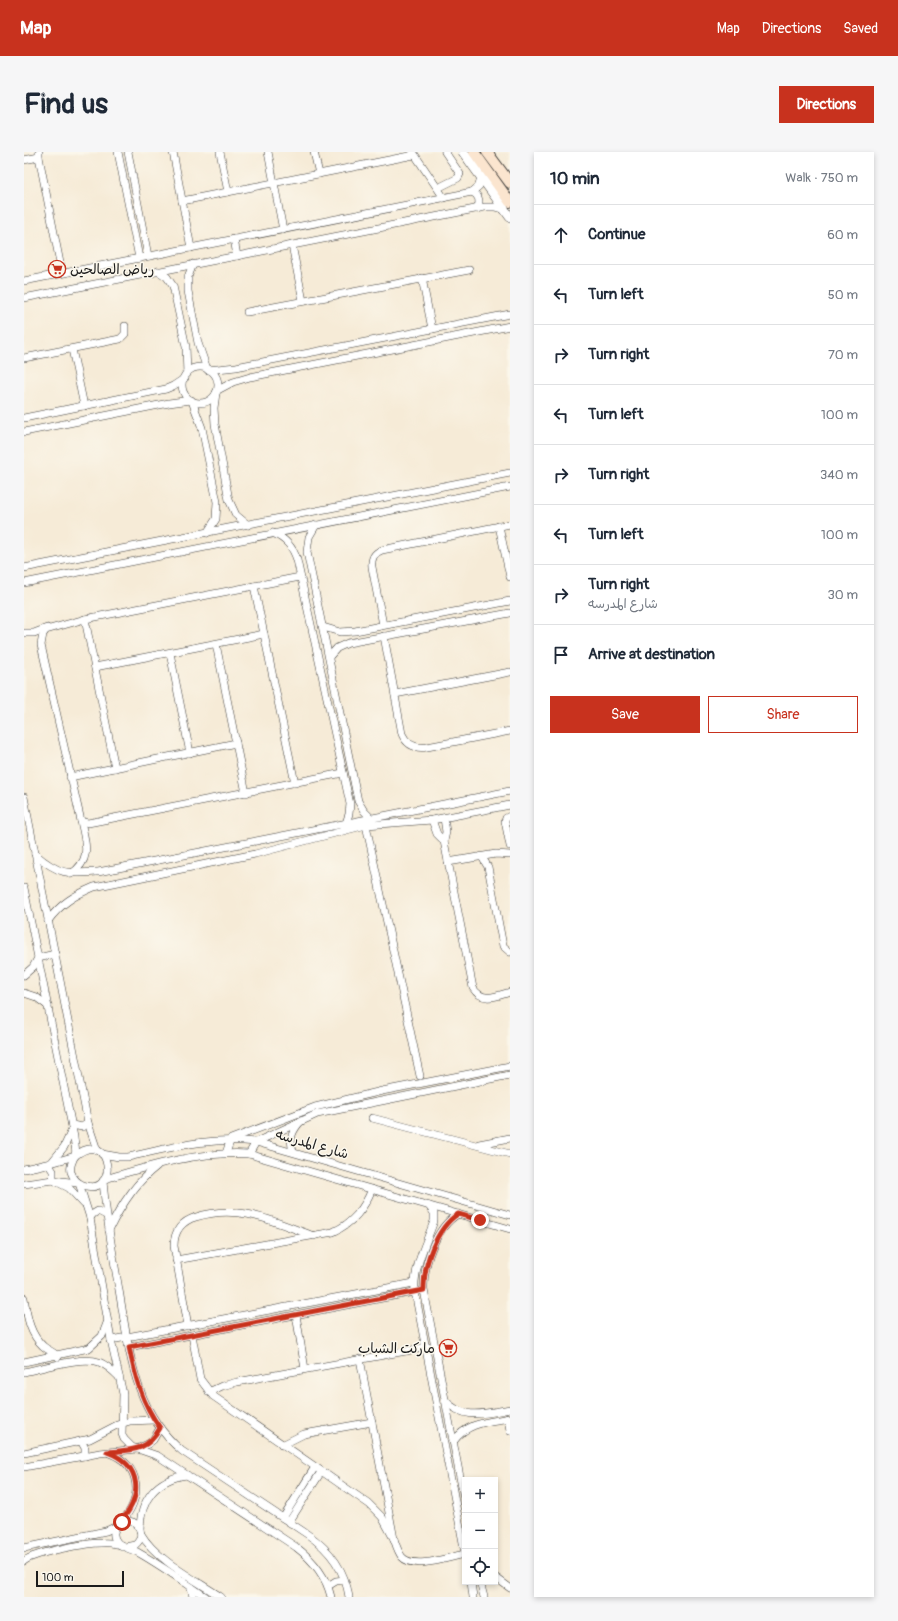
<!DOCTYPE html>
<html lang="en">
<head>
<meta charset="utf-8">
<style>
  :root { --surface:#fff; --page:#f6f6f7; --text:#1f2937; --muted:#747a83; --line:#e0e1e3; --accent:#c8321e }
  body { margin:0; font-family:Pangolin,"Playpen Sans Arabic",sans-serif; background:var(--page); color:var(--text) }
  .controls { position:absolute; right:12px; bottom:12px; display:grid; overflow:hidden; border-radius:0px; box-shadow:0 2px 6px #0003 }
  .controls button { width:36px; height:36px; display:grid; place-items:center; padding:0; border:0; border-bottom:1px solid var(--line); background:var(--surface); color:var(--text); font:20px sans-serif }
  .scale { position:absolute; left:12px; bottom:10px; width:88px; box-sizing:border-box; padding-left:4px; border:2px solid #1c1c1c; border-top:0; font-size:11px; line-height:14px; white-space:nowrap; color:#1c1c1c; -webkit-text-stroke:3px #fbf7ec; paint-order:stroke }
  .stop { position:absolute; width:12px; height:12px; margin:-9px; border:3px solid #c8321e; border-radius:50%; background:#fff }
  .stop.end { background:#c8321e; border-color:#fff; box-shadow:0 1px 4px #0008 }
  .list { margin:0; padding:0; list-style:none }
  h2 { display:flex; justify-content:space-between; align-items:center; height:52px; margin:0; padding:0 16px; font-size:17px }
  h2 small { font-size:13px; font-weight:400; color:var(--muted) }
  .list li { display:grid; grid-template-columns:26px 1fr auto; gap:12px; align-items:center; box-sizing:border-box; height:60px; padding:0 16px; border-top:1px solid var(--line) }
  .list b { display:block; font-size:15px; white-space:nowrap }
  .list p { margin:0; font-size:13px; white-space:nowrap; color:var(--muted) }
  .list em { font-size:13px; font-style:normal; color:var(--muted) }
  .actions { display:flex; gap:8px; padding:12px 16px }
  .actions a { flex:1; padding:9px 0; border:1px solid var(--accent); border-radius:0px; text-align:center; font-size:14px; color:var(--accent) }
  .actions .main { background:var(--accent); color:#fff }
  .icon { flex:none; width:22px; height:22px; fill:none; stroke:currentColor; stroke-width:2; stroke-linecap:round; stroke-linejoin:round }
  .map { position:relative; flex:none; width:486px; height:1445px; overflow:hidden; border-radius:0px }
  header { display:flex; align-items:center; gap:24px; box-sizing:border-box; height:56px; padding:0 20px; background:var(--accent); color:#fff }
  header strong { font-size:19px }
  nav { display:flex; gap:22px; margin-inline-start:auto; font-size:14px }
  .intro { display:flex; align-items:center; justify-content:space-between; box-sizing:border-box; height:96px; padding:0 24px }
  h1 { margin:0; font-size:28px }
  .button { padding:10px 18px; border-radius:0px; background:var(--accent); color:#fff; font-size:14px; font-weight:700 }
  main { display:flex; gap:24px; padding:0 24px }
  aside { flex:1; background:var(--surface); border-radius:0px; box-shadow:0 2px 6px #0003 }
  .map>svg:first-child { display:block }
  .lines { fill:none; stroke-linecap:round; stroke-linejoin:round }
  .minor-casing { stroke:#3d3b38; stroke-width:8 }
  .tertiary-casing { stroke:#3d3b38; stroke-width:10 }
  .secondary-casing { stroke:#3d3b38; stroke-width:12 }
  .minor { stroke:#fff; stroke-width:7 }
  .tertiary { stroke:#fff; stroke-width:9 }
  .secondary { stroke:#fbe5cf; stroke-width:10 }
  .route { stroke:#c8321e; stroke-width:5 }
  .labels { text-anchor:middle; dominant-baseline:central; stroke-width:3; stroke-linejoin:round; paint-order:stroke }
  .poi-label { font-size:14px; fill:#1c1c1c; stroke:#fbf7ec; text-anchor:start }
  .street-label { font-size:14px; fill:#1c1c1c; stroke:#fbf7ec }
</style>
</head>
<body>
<header>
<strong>Map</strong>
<nav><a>Map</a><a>Directions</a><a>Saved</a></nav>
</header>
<div class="intro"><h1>Find us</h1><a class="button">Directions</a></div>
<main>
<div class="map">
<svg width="486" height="1445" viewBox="0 0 486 1445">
  <rect width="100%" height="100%" fill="#fbf7ec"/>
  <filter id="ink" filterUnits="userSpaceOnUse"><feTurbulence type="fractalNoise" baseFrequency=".025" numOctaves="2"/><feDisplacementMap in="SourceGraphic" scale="8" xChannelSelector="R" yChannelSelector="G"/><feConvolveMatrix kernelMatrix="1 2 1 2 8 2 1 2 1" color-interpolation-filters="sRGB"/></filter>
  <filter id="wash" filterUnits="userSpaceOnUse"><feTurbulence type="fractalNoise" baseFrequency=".012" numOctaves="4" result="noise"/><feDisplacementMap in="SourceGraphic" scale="16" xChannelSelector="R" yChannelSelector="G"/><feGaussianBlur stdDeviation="0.9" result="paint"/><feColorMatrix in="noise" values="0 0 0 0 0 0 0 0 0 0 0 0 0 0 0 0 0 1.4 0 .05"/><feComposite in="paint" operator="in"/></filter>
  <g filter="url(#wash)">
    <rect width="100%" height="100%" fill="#f6ebd7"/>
  </g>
  <g filter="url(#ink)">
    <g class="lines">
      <defs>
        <g id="minor">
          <polyline points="15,0 15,5 38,121"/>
          <polyline points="94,0 115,106"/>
          <polyline points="104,0 124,104"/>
          <polyline points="149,0 167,96"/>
          <polyline points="196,0 204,40"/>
          <polyline points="244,0 259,78"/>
          <polyline points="290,0 295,22"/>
          <polyline points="389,0 420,46"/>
          <polyline points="0,8 15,5"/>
          <polyline points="414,36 434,26 436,22 421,0"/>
          <path d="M448 40C455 43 457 50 453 57"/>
          <polyline points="158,49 390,3"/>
          <polyline points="210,87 213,104"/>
          <polyline points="268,93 279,149"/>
          <polyline points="169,112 164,125 164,139 174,191 183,217"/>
          <polyline points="134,119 143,125 149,134 162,195 163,222"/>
          <polyline points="398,126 408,177"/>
          <polyline points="0,129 448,40 455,34 457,24"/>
          <polyline points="0,146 461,55 471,55 480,57"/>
          <polyline points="223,160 445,118"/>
          <polyline points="48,197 60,254"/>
          <polyline points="0,206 96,187 101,182 101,174"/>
          <circle cx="176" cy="233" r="18"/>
          <polyline points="184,218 212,215 486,162"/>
          <polyline points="194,238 209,230 226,225 486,174"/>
          <polyline points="192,241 190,256 191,272 205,348 212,363 224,373"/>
          <polyline points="168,249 178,276 193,350 192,367 183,381"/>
          <polyline points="0,266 142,237 149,234 161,226"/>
          <polyline points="0,280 145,251 167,248"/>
          <polyline points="292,373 285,385 283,400 334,649 340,659 347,666"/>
          <polyline points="475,374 486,425"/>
          <path d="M249 381C262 387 269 395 273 408L326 652 325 662 322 671"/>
          <polyline points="0,416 486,321"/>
          <polyline points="276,425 61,467 22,478 19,482 17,493 57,669 64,671 319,621"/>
          <polyline points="0,431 486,335"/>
          <polyline points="230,434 271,631"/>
          <polyline points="61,467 91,616"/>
          <path d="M359 473 348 415C347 406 350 401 358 398L486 372"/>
          <polyline points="299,475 316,480 331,479 486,449"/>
          <polyline points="0,481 10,481 23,476"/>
          <path d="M360 484 378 582C383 593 391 597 403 595L486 579"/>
          <polyline points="192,492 222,641"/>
          <polyline points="146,501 166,601"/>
          <polyline points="305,505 313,496 324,491 486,461"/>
          <polyline points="71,515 240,482"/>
          <polyline points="371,542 486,520"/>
          <polyline points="46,625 212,591"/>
          <polyline points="0,645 64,971 73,998"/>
          <polyline points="486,664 482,666 481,669 486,694"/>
          <path d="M420 666 422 680 420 689 449 836C458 851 473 844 486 840"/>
          <polyline points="408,668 413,682 420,689"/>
          <polyline points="342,673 396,924"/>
          <path d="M11 702C35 723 44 722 74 720L486 639"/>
          <polyline points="458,705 464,715 479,794 486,800"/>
          <polyline points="424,710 472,702 486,703"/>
          <path d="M47 722C69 707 61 690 57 669"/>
          <path d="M0 736 50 985C50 990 53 998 51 1003 49 1009 45 1013 47 1020 49 1026 54 1031 59 1033 96 1046 88 976 52 1003"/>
          <path d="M24 769C36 752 51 743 70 735L231 702 342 673 408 668 486 653"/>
          <polyline points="0,823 9,815 14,806 31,802"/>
          <polyline points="0,841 12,845 24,854"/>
          <polyline points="348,966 486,1002"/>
          <polyline points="48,973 58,975 64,971"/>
          <polyline points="455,992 486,986"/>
          <path d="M269 999C265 986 268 979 277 969"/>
          <polyline points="202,1001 207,987 291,955 358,939 486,914"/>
          <path d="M78 1002 95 1005H104C146 996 188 984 232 990L486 1063"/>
          <polyline points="225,1002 232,990 293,962 486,923"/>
          <polyline points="27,1011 40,995 48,978"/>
          <polyline points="24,1012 29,1019 29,1025 27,1028"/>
          <polyline points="0,1017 27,1011 51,1004"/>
          <path d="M81 1027C128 1013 176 999 225 1002L486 1077"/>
          <polyline points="31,1029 45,1036 60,1052"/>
          <path d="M79 1029C82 1066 89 1102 95 1138 105 1196 109 1259 158 1299L283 1382C305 1397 321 1418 325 1445"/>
          <path d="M55 1031 66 1066 87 1188 99 1242 98 1282 100 1287 108 1295 134 1304 272 1395C289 1408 302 1424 307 1445"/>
          <polyline points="0,1032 29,1028 54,1031"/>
          <path d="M405 1054 410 1061V1069C402 1092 389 1115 391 1140L441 1401"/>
          <path d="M434 1062C411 1076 399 1113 400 1138L441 1351"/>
          <polyline points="66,1066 69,1062 74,1059 82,1063"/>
          <path d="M85 1078C97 1053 111 1031 133 1014"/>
          <path d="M152 1108 309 1080C329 1071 340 1057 348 1037"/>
          <path d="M0 1146C3 1163 5 1181 19 1194 23 1198 31 1200 34 1205"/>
          <polyline points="272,1163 281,1217"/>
          <path d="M164 1174 150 1094C150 1079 158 1069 172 1065 215 1051 250 1070 290 1084"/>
          <polyline points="168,1183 176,1227 189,1244 345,1352 358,1365 370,1387"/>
          <polyline points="87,1188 390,1131"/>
          <polyline points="105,1195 395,1139"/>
          <path d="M336 1207 370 1387C372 1393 374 1400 378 1405 390 1418 425 1405 441 1402"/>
          <polyline points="0,1210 65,1196 78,1184 83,1171"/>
          <path d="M0 1220C20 1216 57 1204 75 1210 83 1213 89 1219 95 1225"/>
          <polyline points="185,1240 198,1234 213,1230 404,1195"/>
          <path d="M421 1248C439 1269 462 1261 486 1257"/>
          <polyline points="484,1266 486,1279"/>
          <polyline points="57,1289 61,1296 61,1304"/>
          <path d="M429 1290C443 1270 464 1270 486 1266"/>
          <polyline points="258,1293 280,1282 348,1270"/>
          <polyline points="0,1301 66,1287 93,1273 106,1269 130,1268"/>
          <path d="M85 1301C118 1313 119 1347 97 1370"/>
          <polyline points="0,1315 76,1301 113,1297 124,1292 129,1288 136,1276"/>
          <polyline points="259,1366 291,1315"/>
          <polyline points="265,1370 297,1320"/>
          <path d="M116 1378C116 1348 132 1327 163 1323"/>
          <path d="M117 1382C132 1408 172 1428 197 1445"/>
          <path d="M101 1395 111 1393C121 1385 117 1371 105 1369 94 1369 85 1380 93 1390 98 1396 108 1397 115 1401 138 1414 160 1430 182 1445"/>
          <polyline points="0,1396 82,1379 93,1374"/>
          <path d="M0 1409C12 1400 63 1391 78 1391 85 1390 91 1392 97 1393"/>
          <polyline points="471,1425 486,1436"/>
          <polyline points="447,1430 449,1445"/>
          <polyline points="456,1430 460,1445"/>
          <polyline points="304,1434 312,1429 320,1428"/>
          <polyline points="167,1435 169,1445"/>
        </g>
        <polyline id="tertiary" points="439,0 486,65"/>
        <g id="secondary">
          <polyline points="450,0 486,50"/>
          <polyline points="463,0 486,31"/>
        </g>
      </defs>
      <use href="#minor" class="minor-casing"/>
      <use href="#tertiary" class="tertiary-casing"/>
      <use href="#secondary" class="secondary-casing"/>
      <use href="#minor" class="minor"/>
      <use href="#tertiary" class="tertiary"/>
      <use href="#secondary" class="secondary"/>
    </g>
  </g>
  <g class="lines" filter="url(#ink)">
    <path class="route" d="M98 1370 95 1371C119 1346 119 1313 83 1300 107 1298 123 1300 136 1276 118 1251 111 1225 105 1195L400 1138C399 1114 412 1076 434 1062L456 1068"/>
  </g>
  <defs>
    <symbol id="supermarket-ring" viewBox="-11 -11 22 22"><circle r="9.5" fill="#fbf7ec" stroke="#c8321e" stroke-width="1.5"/><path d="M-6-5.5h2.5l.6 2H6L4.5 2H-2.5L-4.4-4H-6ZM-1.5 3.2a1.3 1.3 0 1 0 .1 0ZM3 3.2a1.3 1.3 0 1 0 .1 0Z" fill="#c8321e"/></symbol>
  </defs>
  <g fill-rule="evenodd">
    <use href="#supermarket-ring" x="23" y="107" width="20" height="20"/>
    <use href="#supermarket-ring" x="414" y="1186" width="20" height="20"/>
  </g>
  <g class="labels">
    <g class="poi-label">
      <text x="46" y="117">رياض الصالحين</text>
      <text x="411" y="1196" text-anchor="end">ماركت الشباب</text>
    </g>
    <g class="street-label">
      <text transform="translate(288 992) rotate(16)">شارع المدرسه</text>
    </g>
  </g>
</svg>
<div class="controls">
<button>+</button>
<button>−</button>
<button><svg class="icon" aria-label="locate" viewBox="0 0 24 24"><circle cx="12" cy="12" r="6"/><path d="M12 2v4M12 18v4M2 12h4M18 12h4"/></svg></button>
</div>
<div class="scale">100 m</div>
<div class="stop" style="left:98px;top:1370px"></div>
<div class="stop end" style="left:456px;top:1068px"></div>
</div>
<aside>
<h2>10 min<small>Walk · 750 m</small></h2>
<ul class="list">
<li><svg class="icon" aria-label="ahead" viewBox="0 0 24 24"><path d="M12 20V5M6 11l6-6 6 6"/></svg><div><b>Continue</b></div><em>60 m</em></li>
<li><svg class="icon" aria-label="left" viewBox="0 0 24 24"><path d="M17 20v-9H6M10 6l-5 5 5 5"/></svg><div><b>Turn left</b></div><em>50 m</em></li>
<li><svg class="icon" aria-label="right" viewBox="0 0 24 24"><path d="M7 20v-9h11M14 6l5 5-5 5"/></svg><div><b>Turn right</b></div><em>70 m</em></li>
<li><svg class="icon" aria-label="left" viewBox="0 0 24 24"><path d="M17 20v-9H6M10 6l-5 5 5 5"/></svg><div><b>Turn left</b></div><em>100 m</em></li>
<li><svg class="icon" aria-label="right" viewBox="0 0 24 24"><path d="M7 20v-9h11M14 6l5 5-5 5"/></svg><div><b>Turn right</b></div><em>340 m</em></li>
<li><svg class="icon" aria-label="left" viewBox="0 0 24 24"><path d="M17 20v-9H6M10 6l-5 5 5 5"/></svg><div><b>Turn left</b></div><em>100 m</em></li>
<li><svg class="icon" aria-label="right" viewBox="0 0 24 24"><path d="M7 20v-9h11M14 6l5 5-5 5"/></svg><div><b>Turn right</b><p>شارع المدرسه</p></div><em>30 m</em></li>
<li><svg class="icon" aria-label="arrive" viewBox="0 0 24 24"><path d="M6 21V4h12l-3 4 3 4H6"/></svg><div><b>Arrive at destination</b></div></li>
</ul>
<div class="actions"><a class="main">Save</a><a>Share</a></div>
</aside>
</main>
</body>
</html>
